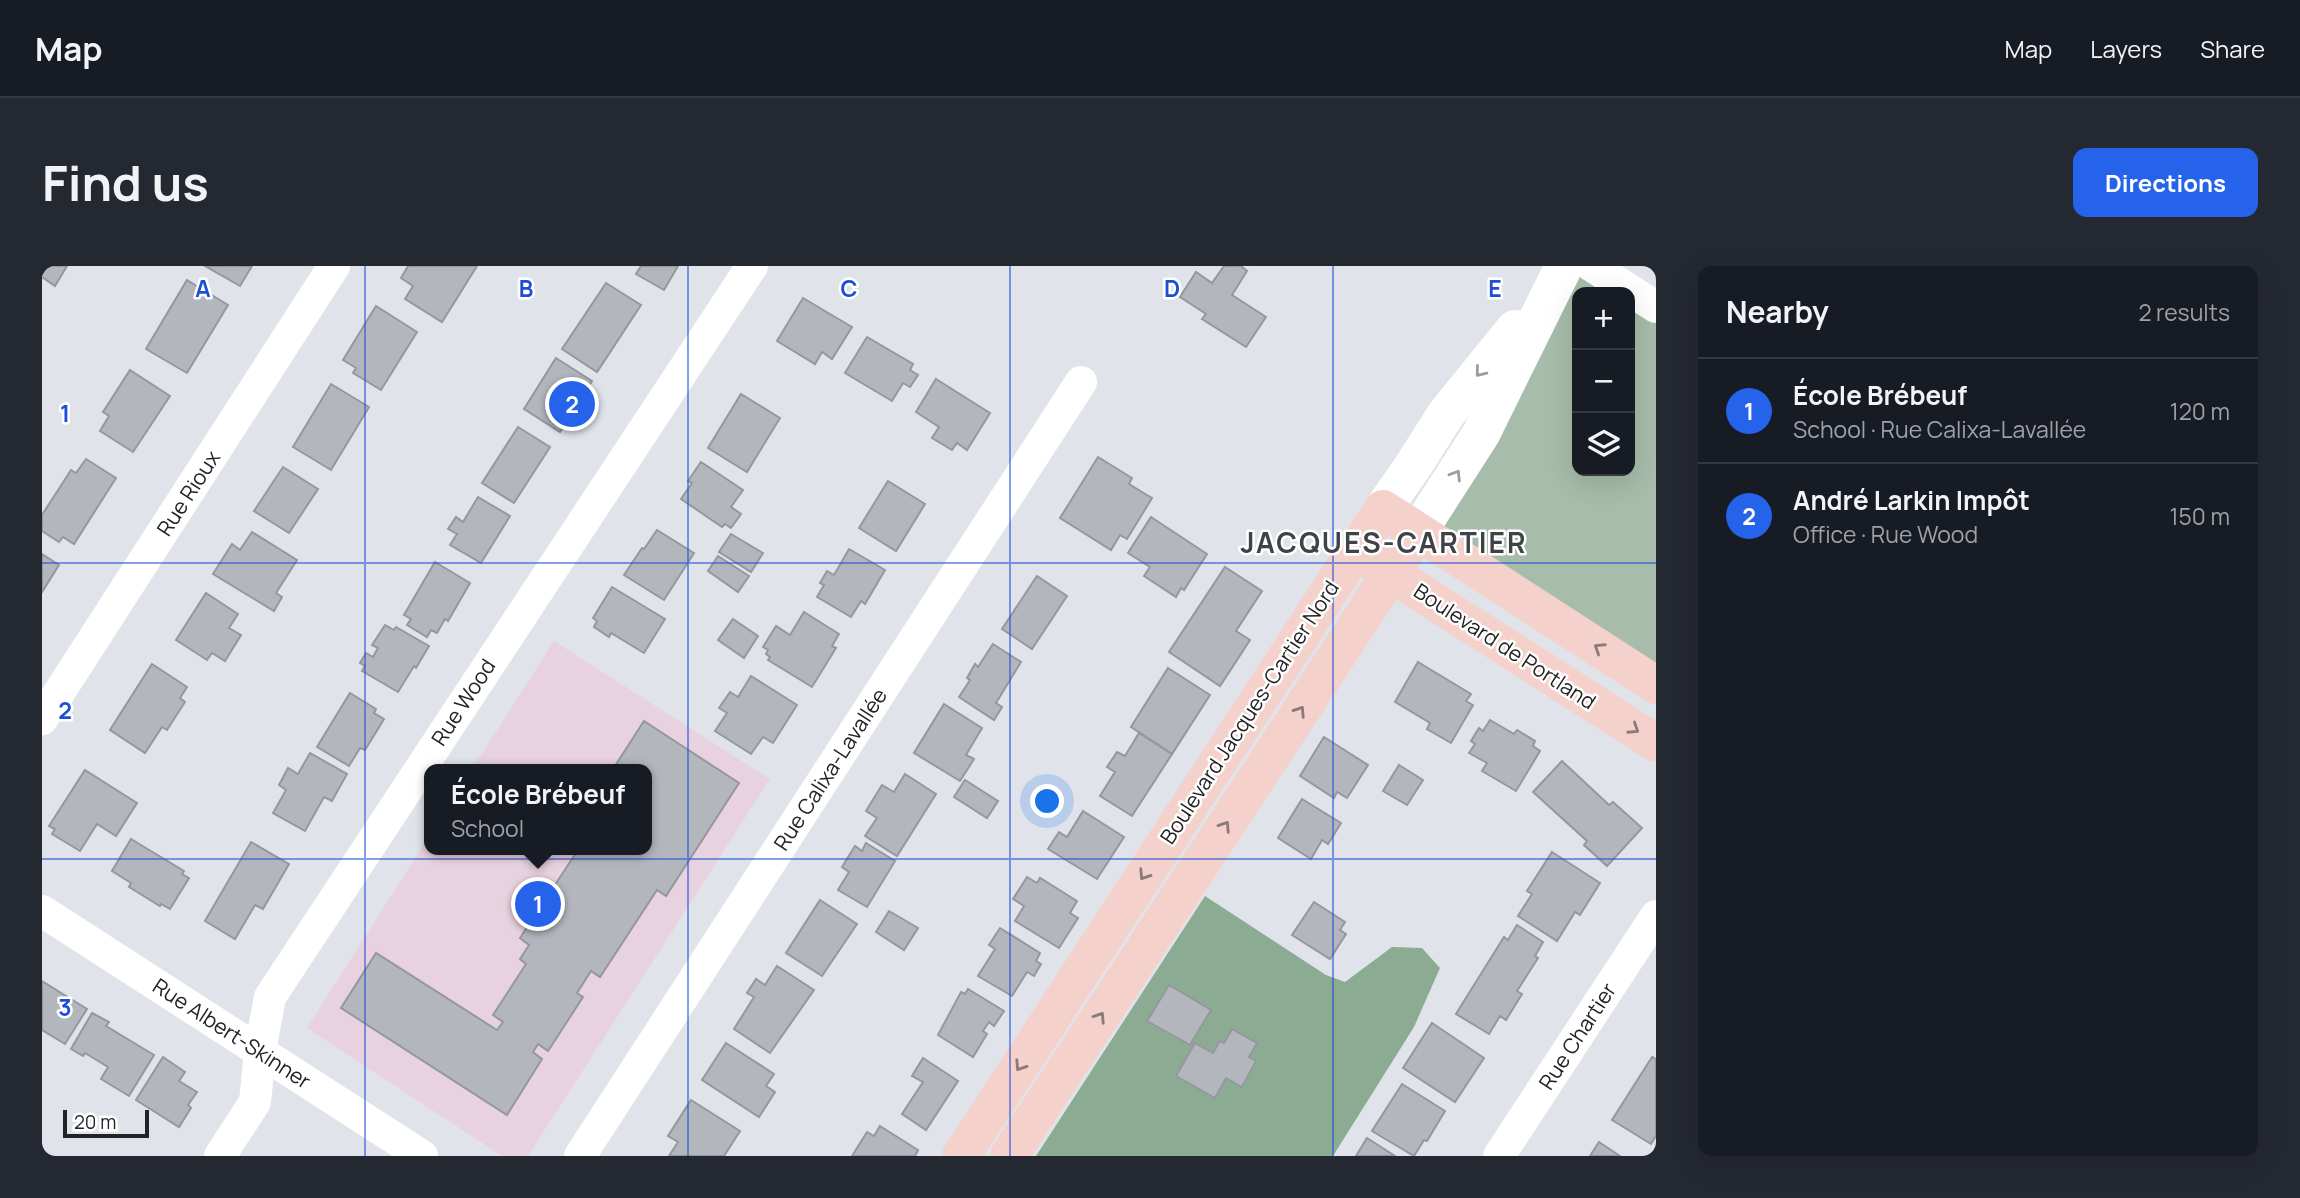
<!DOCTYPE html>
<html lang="en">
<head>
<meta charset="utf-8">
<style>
  :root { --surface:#171b24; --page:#242831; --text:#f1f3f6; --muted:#9ea1a6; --line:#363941; --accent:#2563eb }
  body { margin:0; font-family:Manrope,sans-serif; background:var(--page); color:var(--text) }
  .controls { position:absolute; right:21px; top:21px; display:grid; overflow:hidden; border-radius:14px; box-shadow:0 7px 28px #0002 }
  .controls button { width:63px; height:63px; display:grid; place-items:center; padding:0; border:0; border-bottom:2px solid var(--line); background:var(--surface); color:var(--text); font:35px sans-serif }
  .scale { position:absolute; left:21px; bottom:18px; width:86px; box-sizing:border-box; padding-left:7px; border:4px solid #222325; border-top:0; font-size:19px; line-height:24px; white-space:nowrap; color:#222325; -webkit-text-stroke:5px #fff; paint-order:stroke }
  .you { position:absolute; left:1006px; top:536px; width:24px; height:24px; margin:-18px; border:5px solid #fff; border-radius:50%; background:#1a73e8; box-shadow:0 0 0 10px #1a73e833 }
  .badge { display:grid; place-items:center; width:46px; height:46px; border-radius:50%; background:var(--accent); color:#fff; font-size:23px; font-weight:700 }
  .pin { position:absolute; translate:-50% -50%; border:4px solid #fff; box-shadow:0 2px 7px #0006 }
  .popup { position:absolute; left:382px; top:498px; width:228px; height:91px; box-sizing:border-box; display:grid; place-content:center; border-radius:14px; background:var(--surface); filter:drop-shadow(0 2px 5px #0005); font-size:23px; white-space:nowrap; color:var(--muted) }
  .popup b { font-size:26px; color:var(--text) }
  .popup::after { content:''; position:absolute; left:50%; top:100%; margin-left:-14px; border:14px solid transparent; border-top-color:var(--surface) }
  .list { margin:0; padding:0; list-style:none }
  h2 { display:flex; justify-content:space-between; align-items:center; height:91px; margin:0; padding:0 28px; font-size:30px }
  h2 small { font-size:23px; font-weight:400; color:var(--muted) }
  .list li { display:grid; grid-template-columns:46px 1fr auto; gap:21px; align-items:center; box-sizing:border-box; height:105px; padding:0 28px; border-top:2px solid var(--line) }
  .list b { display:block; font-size:26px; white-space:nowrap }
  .list p { margin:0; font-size:23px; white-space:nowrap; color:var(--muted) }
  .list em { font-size:23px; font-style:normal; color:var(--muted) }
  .icon { flex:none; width:38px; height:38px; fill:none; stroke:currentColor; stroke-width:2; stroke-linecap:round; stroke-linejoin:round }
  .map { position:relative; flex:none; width:1614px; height:890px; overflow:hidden; border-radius:14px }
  header { display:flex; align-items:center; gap:42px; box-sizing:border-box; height:98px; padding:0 35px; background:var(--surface); border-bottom:2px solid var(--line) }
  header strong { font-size:33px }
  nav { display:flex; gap:38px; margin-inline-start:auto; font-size:24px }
  .intro { display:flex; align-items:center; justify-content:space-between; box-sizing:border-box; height:168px; padding:0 42px }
  h1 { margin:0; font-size:49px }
  .button { padding:18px 32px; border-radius:14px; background:var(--accent); color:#fff; font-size:24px; font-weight:700 }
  main { display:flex; gap:42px; padding:0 42px }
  aside { flex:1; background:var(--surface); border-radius:14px; box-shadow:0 7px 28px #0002 }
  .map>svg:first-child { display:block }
  .education { fill:#e9d2df }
  .green { fill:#a7bcab; fill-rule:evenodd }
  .forest { fill:#8bac92 }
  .building { fill:#b3b7bd; stroke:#94989e; stroke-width:2 }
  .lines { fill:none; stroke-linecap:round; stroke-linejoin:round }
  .minor { stroke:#fff; stroke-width:32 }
  .tertiary { stroke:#fff; stroke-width:38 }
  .secondary { stroke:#f4d1ca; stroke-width:38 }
  .oneway { stroke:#9c9c9d }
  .oneway2 { stroke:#8b7a78 }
  .grid { fill:none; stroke:#1d4ed8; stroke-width:2; stroke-opacity:0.55 }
  .labels { text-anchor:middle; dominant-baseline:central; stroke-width:5; stroke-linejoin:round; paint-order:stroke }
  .street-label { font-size:21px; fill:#222325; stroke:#fff }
  .district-label { font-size:28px; font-weight:bold; letter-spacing:2px; fill:#3f4247; stroke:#fff }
  .grid-label { font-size:23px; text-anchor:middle; font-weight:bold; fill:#1d4ed8; stroke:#fff; stroke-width:5; stroke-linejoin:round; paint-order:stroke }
</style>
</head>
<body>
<header>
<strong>Map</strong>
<nav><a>Map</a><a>Layers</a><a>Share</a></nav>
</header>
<div class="intro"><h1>Find us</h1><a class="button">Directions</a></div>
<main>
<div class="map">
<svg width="1614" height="890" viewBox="0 0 1614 890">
  <rect width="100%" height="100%" fill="#e0e4ea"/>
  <polygon class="education" points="512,375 728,513 486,890 460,890 265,762 387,570 388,584 604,584 604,503 430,503"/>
  <path class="green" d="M1522 0H1550L1614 41V419L1376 266 1439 168ZM1535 26H1588V205H1535Z"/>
  <polygon class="forest" points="1163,630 1284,709 1303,716 1350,681 1380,682 1398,702 1372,761 1291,890 994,890"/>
  <g class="building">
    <polygon points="0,0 25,0 13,20 0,11"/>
    <polygon points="163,0 210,0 198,20"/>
    <polygon points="366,0 435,0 400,56 363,33 371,20 359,12"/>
    <polygon points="599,0 636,0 622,24 594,8"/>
    <polygon points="1182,0 1199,0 1205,5 1190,29 1224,51 1204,81 1160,53 1164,48 1138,31 1154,6 1170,17"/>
    <polygon points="145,14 186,39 145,107 104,83"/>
    <polygon points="564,17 599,39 555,106 520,83"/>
    <polygon points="761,32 810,61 790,93 780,86 773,98 735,75"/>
    <polygon points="334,40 375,66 339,124 311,107 314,102 301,94"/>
    <polygon points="825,71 871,98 868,104 876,109 868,121 861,117 850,135 803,107"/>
    <polygon points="514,92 550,115 518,166 482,143"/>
    <polygon points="88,104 128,130 91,186 58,165 67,150 61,146"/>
    <polygon points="894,113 948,147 925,184 915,177 910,184 890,172 897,161 874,146"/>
    <polygon points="289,118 327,141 289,204 251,181"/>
    <polygon points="699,128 738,152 705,206 666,182"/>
    <polygon points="476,161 508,181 472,237 440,217"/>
    <polygon points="1056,191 1090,212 1087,218 1110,232 1085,273 1078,269 1069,284 1018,252"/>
    <polygon points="44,193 74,212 32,278 21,271 17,276 0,265 0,249 29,204 34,207"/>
    <polygon points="659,196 701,224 689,241 699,248 689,262 683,258 680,261 639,233 650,217 646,215"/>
    <polygon points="241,201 276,223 247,267 212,245"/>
    <polygon points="846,215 883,238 854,285 817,262"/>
    <polygon points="436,231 468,250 439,297 408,279 415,268 406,263 414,251 421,256"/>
    <polygon points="1109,251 1165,288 1142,324 1139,322 1134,331 1102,310 1108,301 1086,287"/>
    <polygon points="615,264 652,287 622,334 582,309 600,282 602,283"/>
    <polygon points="210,266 255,294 234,327 240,331 232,345 171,308 190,278 198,284"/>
    <polygon points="689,268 721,287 709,306 677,286"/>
    <polygon points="807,283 843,304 823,338 819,335 809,351 775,331 782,319 778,317 785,305 792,309"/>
    <polygon points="0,288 17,299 0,326"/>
    <polygon points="676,290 707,310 696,326 666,305"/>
    <polygon points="393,296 428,317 406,355 403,353 395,367 389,364 385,371 365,359 369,353 362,349"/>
    <polygon points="1183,301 1220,325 1194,365 1208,374 1178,420 1127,386"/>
    <polygon points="995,310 1025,330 990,383 960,363"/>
    <polygon points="570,321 623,353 602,387 569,367 567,371 552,361 555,355 551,352"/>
    <polygon points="164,327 196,348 187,362 199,369 183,395 170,387 165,394 134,374"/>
    <polygon points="762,346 797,368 790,380 794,382 770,421 726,394 728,391 724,388 726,384 721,381 734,360 748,369"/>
    <polygon points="691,353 716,370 702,392 676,374"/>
    <polygon points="343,359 352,364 354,361 387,380 374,402 372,400 356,426 320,405 323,400 318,397 324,387 331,391 336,382 330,379"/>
    <polygon points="951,378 979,396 954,437 960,441 952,454 917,431 928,414 925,412 933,398 936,401"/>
    <polygon points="1376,396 1429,428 1424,435 1431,439 1409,477 1385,463 1388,457 1353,436"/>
    <polygon points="110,398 145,421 138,432 143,436 125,464 120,461 103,487 68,464"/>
    <polygon points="1126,402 1168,429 1130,488 1089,461"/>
    <polygon points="709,410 755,439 731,477 721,471 709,488 673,465 685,447 677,442 688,426 696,431"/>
    <polygon points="308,427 334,443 332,447 342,453 323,484 318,482 307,500 275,481"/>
    <polygon points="902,438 940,462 924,489 932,493 918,515 872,487"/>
    <polygon points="1448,454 1472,468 1475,464 1493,475 1491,480 1498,485 1474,525 1440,505 1445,497 1427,487 1433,478 1429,475 1437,462 1441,465"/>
    <polygon points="602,455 697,517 624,630 615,624 558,711 549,705 535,727 541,731 506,785 496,778 491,786 500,793 465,849 299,742 334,687 455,764 461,756 451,749 484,698 478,693 487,679 478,672 536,584 604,584 604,503 571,503"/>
    <polygon points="1097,467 1130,488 1090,550 1058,530 1073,506 1065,501 1075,486 1083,490"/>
    <polygon points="1282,471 1326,499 1305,532 1295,526 1292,532 1258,510"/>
    <polygon points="268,487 305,508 290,535 282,531 263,565 231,547 244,524 237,519 246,502 256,508"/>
    <polygon points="1520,495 1567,539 1571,536 1600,562 1565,600 1542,579 1545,575 1491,526"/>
    <polygon points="1357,499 1381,514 1365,539 1341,525"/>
    <polygon points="43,504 95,537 74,570 55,558 38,585 10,568 13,563 7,560"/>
    <polygon points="863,508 894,528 855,590 823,570 835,552 824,545 840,519 852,526"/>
    <polygon points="923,514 956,535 945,552 912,531"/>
    <polygon points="1260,533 1299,557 1286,578 1280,574 1269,593 1236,572"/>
    <polygon points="1041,545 1082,571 1055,613 1006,583 1017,566 1025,571"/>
    <polygon points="89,573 142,605 140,608 147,612 128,643 119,638 118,640 87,621 89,617 70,605"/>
    <polygon points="209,576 247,598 221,643 213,639 193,673 163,655"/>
    <polygon points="824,577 853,595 825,641 796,624 807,606 800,601 813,580 820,585"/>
    <polygon points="1510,586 1558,617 1538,649 1533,646 1515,675 1476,650 1490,628 1485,625"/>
    <polygon points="985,611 995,617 998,612 1035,635 1028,647 1036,652 1017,682 973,655 982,640 971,633"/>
    <polygon points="778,634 815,658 780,710 744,687"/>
    <polygon points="1272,636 1303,656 1298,664 1304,668 1288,693 1250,669"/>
    <polygon points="847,645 876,662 862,684 834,666"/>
    <polygon points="1475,659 1501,676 1493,690 1496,692 1475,725 1480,728 1464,754 1458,750 1447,768 1414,748 1462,671 1466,674"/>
    <polygon points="958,662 998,687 994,695 999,698 992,710 985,706 970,730 936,710 953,683 947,679"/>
    <polygon points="735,700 772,724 728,787 692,763 712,731 705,727 714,713 723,719"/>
    <polygon points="0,715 45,743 23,778 0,764"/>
    <polygon points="1127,719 1169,744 1148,779 1105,755"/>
    <polygon points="926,723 962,745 952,760 947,756 941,765 945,768 931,791 896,769 919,726 923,728"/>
    <polygon points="50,747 67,756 64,760 112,789 87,830 59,813 66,801 43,787 41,790 29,783"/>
    <polygon points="1390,757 1442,792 1413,836 1361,802"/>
    <polygon points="1190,763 1215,777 1207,791 1214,795 1200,821 1184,812 1173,832 1134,810 1153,777 1171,787 1178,775 1182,777"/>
    <polygon points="684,777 732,808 724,820 733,826 717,851 660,814"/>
    <polygon points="121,791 143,806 137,815 155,826 146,839 149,842 137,861 94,834"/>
    <polygon points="1610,791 1614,793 1614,870 1609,878 1570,854"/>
    <polygon points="881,792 916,815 884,864 860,848 881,816 870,810"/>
    <polygon points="1360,818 1403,845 1385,875 1382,874 1372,890 1330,865"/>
    <polygon points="649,834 698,865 682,890 627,890 636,876 626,870"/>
    <polygon points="838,860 876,884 873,890 810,890 825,866 832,870"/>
    <polygon points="1325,872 1353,890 1314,890"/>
    <polygon points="1557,876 1578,890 1548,890"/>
  </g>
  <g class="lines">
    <g class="minor">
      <polyline points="1550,0 1614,41"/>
      <polyline points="0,453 292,0"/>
      <polyline points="0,645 380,890"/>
      <polyline points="178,890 213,836 218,785 228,731 710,0"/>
      <polyline points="538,890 1039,116"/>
      <polyline points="1457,890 1614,650"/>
    </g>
    <g class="tertiary">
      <polyline points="1341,243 1371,200 1404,148 1473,63"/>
      <polyline points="1376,266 1439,168 1522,0"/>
    </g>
    <g class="secondary">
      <polyline points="1326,293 1614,477"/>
      <polyline points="919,890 1341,243 1614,419"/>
      <polyline points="967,890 1376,266"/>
    </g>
  </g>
  <defs><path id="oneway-chevron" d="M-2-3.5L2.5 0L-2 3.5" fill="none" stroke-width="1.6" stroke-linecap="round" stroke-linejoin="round" transform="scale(1.75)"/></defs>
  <g class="oneway">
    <use href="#oneway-chevron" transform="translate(1438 106) rotate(129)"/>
    <use href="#oneway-chevron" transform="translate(1414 209) rotate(-58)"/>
  </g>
  <g class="oneway2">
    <use href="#oneway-chevron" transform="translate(1557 382) rotate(-147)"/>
    <use href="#oneway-chevron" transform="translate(1258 445) rotate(-57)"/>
    <use href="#oneway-chevron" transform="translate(1592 463) rotate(33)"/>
    <use href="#oneway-chevron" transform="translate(1183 560) rotate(-57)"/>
    <use href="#oneway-chevron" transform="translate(1102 609) rotate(123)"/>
    <use href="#oneway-chevron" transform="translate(1058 751) rotate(-57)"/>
    <use href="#oneway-chevron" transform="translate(978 800) rotate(123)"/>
  </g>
  <path class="grid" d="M323 0V890M646 0V890M968 0V890M1291 0V890M0 297H1614M0 593H1614"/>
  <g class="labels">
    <g class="street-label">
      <text transform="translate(146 227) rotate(-57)">Rue Rioux</text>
      <text transform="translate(1463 380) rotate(33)">Boulevard de Portland</text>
      <text transform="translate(421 436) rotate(-57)">Rue Wood</text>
      <text transform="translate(1207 446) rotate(-57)">Boulevard Jacques-Cartier Nord</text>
      <text transform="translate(788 503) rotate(-57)">Rue Calixa-Lavallée</text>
      <text transform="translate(190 767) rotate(33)">Rue Albert-Skinner</text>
      <text transform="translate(1535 770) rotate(-57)">Rue Chartier</text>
    </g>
    <g class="district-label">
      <text x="1342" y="276">JACQUES-CARTIER</text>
    </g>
  </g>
  <g class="grid-label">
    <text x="161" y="31">A</text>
    <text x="484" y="31">B</text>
    <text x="807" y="31">C</text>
    <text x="1130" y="31">D</text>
    <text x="1453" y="31">E</text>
    <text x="23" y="156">1</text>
    <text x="23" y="453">2</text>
    <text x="23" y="750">3</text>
  </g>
</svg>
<div class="controls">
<button>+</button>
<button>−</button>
<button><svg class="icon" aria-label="layers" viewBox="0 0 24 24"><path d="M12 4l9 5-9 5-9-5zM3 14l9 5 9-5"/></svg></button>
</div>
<div class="scale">20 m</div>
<div class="you"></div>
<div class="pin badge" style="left:496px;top:638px">1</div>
<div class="popup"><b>École Brébeuf</b>School</div>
<div class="pin badge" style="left:530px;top:138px">2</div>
</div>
<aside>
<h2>Nearby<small>2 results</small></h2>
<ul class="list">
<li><span class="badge">1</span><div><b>École Brébeuf</b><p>School · Rue Calixa-Lavallée</p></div><em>120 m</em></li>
<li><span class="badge">2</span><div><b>André Larkin Impôt</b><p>Office · Rue Wood</p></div><em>150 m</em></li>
</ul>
</aside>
</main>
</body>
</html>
